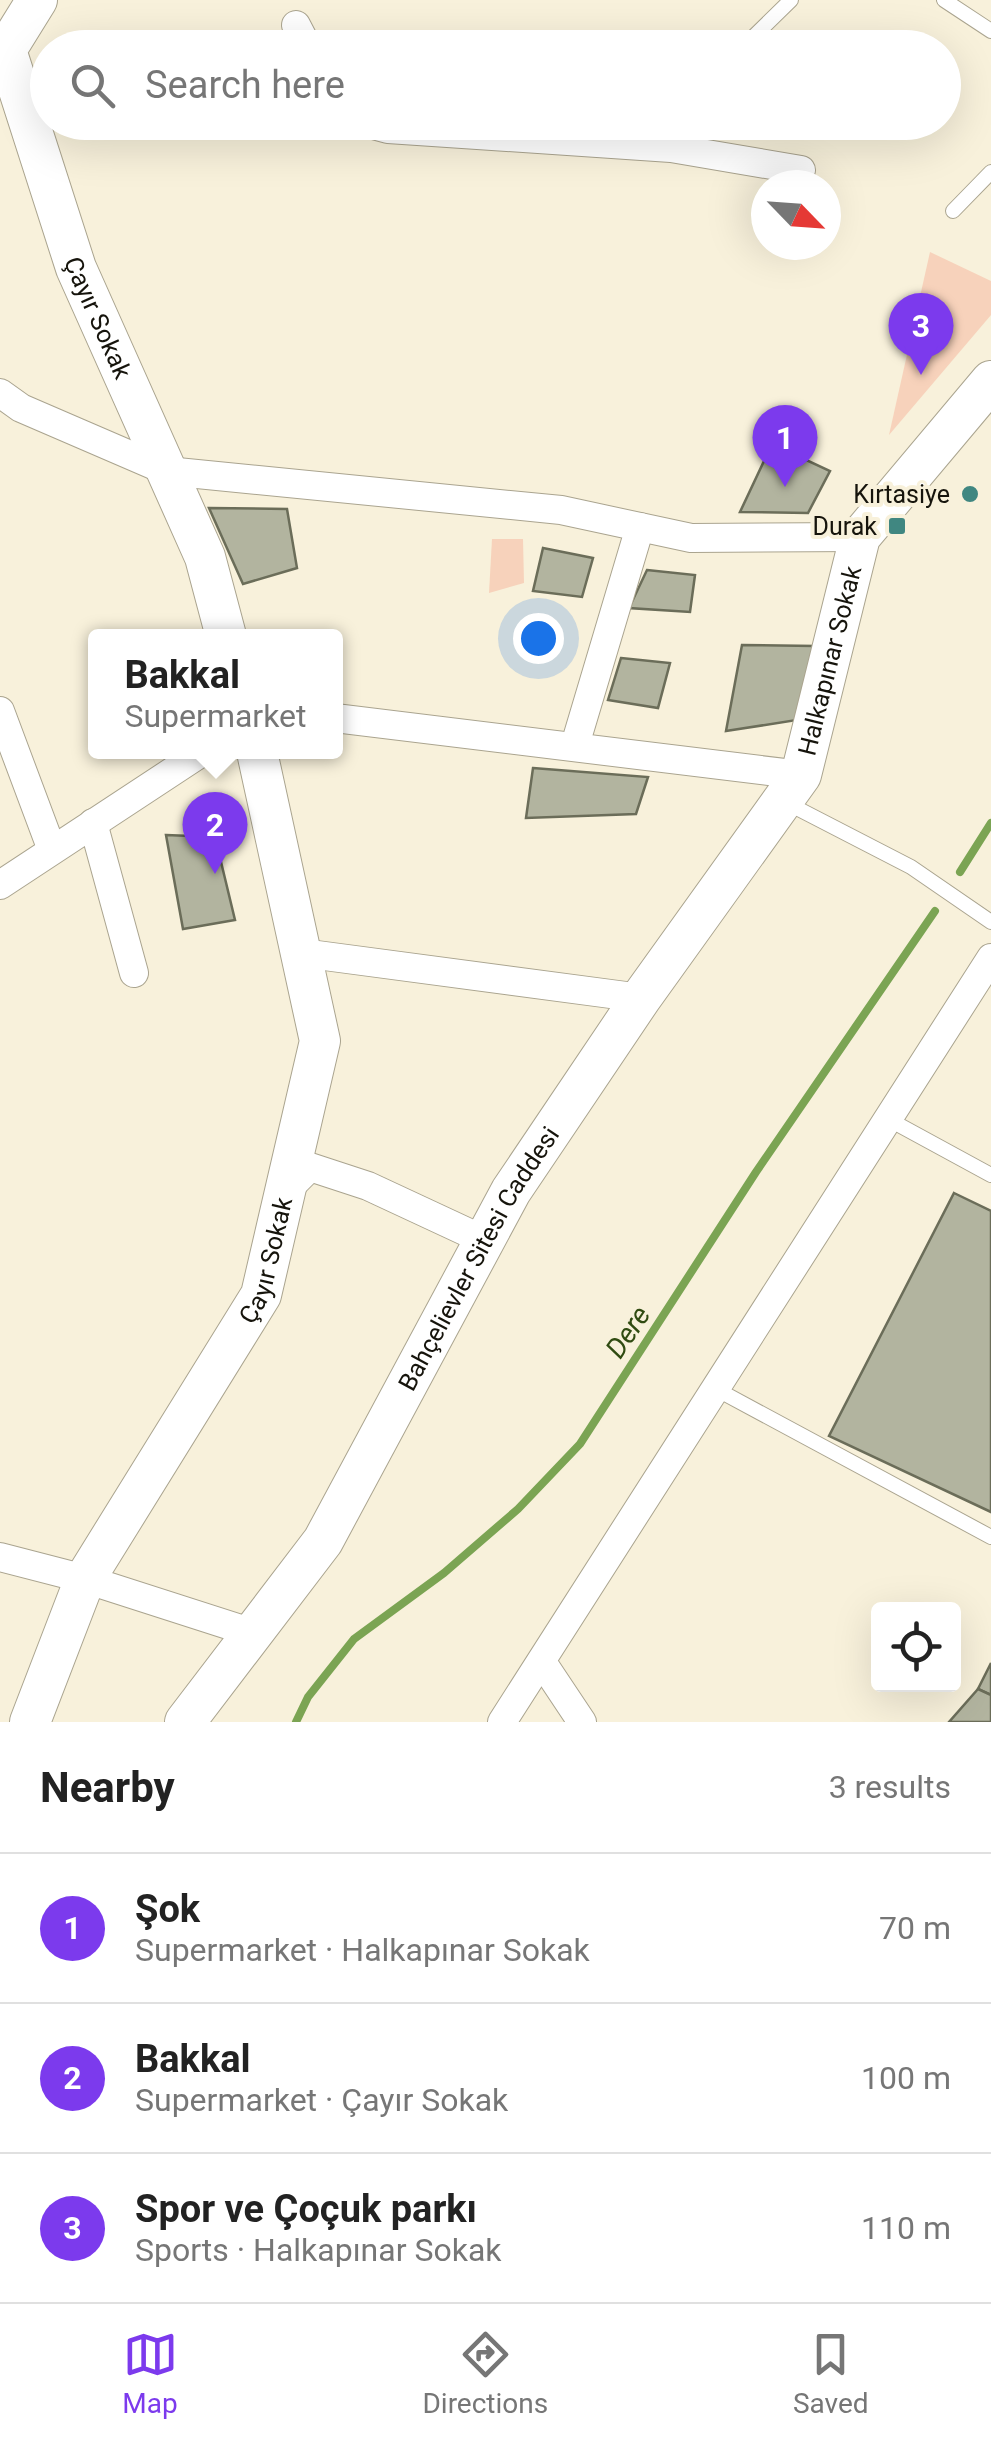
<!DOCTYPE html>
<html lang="en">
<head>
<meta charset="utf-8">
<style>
  :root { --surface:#fff; --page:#f2f2f2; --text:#222; --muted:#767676; --line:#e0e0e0; --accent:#7c3aed }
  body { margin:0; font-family:Roboto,sans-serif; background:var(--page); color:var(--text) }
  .controls { position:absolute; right:30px; bottom:30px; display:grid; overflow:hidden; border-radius:10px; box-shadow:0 10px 40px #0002 }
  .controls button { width:90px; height:90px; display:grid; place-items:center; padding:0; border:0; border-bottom:2px solid var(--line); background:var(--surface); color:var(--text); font:50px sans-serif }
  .compass { position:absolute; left:751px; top:170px; width:90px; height:90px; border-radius:50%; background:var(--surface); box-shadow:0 10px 40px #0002; rotate:115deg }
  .you { position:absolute; left:538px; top:638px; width:35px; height:35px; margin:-25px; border:8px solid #fff; border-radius:50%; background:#1a73e8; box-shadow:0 0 0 15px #1a73e833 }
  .badge { display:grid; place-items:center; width:65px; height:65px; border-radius:50%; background:var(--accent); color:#fff; font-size:32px; font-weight:700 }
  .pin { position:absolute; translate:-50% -82px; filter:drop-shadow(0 2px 5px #0008) }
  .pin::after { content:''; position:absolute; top:52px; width:35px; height:30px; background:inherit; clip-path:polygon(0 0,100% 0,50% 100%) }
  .popup { position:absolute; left:88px; top:629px; width:255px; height:130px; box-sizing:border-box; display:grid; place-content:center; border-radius:10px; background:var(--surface); filter:drop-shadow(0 2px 8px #0005); font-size:32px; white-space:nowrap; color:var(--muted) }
  .popup b { font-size:38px; color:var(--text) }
  .popup::after { content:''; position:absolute; left:50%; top:100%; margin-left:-20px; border:20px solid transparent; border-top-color:var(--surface) }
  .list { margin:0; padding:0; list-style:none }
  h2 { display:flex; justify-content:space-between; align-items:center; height:130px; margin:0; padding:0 40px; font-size:42px }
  h2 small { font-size:32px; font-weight:400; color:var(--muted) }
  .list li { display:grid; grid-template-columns:65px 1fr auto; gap:30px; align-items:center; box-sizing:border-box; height:150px; padding:0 40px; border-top:2px solid var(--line) }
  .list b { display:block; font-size:38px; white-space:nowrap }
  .list p { margin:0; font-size:32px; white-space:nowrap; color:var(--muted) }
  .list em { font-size:32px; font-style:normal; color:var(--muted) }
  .icon { flex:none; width:55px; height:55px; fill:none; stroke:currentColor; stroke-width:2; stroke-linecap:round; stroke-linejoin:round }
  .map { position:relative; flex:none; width:991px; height:1722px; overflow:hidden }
  .search { position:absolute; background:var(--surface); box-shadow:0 10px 40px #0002; left:30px; right:30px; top:30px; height:110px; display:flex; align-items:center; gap:25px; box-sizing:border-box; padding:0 35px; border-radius:55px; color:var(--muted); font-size:38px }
  .sheet { height:580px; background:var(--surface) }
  nav { display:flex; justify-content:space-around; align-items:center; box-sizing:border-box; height:140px; border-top:2px solid var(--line); background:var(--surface); font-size:28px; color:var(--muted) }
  nav a { display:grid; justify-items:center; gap:5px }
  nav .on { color:var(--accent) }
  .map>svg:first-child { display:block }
  .green { fill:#f7d2bb }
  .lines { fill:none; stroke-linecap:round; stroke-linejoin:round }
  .stream { stroke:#7ba453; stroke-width:8 }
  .building { fill:#b2b49f; stroke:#6b6d59; stroke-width:2.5 }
  .lane-casing { stroke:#aaa48f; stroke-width:16 }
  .street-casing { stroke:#aaa48f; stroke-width:30 }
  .secondary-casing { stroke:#aaa48f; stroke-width:42 }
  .lane { stroke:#fff; stroke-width:14 }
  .street { stroke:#fff; stroke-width:28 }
  .secondary { stroke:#fff; stroke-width:40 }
  .poi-dot { fill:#408781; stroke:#f8f1db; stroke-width:4 }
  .labels { text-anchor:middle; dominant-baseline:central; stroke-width:8; stroke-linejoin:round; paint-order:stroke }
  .street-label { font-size:25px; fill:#16140c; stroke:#f8f1db }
  .poi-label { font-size:25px; fill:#16140c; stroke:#f8f1db; text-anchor:end }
  .water-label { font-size:28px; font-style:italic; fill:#304b11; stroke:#f8f1db }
</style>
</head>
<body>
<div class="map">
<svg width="991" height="1722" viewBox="0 0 991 1722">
  <rect width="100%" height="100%" fill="#f8f1db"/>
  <g class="green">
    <polygon points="930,252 991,281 991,315 889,435"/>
    <polygon points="492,539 523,539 524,583 489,593"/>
  </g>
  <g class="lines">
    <g class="stream">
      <polyline points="960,872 991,823"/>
      <polyline points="296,1722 308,1697 354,1639 444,1573 518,1509 580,1444 756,1172 935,911"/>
    </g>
  </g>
  <g class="building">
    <polygon points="772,444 830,471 808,513 740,512"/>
    <polygon points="209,508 287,509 297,568 243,584"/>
    <polygon points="543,548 593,558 582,597 533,591"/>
    <polygon points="647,570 695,575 690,612 629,608"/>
    <polygon points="742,645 815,646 797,720 726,731"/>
    <polygon points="621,658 670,663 658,708 608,700"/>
    <polygon points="533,768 648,777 636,814 526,818"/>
    <polygon points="166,835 215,837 235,920 183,929"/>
    <polygon points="954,1193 991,1211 991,1512 829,1436"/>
    <polygon points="991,1663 991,1695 978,1689"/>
    <polygon points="978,1689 991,1695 991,1722 949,1722"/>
  </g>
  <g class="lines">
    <defs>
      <g id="lane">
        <polyline points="944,0 991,31"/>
        <polyline points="742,48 791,0"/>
        <polyline points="671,148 689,122"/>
        <polyline points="953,211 991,172"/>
        <polyline points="785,802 911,867 991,922"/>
        <polyline points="888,1119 991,1175"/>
        <polyline points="716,1389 991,1537"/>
      </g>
      <g id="street">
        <polyline points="296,25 308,48"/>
        <polyline points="362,122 388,129 671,148 801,170"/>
        <polyline points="0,393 21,408 167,471 561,510 691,538 860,537"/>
        <polyline points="0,711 52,850"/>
        <polyline points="335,718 801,775"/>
        <polyline points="578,735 640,527"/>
        <polyline points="93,823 134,973"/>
        <polyline points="0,885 202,752"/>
        <polyline points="302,953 641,998"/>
        <polyline points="286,1191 310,1167 368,1186 484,1240"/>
        <polyline points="0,1557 85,1579 253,1633"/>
        <polyline points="542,1662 582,1722"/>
        <polyline points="502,1722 991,958"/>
      </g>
      <g id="secondary">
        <path id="s1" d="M37 0 6 50 76 268 205 557 226 636"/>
        <path id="s2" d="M30 1722 85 1579 261 1295 320 1041 257 752"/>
        <path id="s3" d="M185 1722 323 1541 511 1191 641 998 801 775 860 537 991 381"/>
      </g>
    </defs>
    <use href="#lane" class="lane-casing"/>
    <use href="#street" class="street-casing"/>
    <use href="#secondary" class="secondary-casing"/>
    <use href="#lane" class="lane"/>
    <use href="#street" class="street"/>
    <use href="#secondary" class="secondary"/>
  </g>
  <g class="poi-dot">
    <circle cx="970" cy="494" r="10"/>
    <rect x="887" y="516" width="20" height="20" rx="5"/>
  </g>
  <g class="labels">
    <g class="street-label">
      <text stroke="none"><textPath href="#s1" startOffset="342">Çayır Sokak</textPath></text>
      <text stroke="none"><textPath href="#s3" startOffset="1250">Halkapınar Sokak</textPath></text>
      <text stroke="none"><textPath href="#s2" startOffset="522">Çayır Sokak</textPath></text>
      <text stroke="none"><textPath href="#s3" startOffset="550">Bahçelievler Sitesi Caddesi</textPath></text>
    </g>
    <g class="poi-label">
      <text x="950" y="494">Kırtasiye</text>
      <text x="877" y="526">Durak</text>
    </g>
    <g class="water-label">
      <text transform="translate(628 1332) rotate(-56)">Dere</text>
    </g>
  </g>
</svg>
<div class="controls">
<button><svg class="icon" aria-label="locate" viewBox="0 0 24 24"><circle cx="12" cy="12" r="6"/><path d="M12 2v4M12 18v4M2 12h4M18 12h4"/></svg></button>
</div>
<svg class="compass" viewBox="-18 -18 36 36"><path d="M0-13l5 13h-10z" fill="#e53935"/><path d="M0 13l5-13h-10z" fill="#767676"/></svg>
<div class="you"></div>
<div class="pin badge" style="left:785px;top:487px">1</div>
<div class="pin badge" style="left:215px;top:874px">2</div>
<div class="popup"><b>Bakkal</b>Supermarket</div>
<div class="pin badge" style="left:921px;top:375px">3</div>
<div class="search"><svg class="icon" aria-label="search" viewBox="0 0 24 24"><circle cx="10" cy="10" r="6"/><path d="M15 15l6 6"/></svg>Search here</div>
</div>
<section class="sheet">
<h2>Nearby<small>3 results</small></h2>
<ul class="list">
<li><span class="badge">1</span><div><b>Şok</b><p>Supermarket · Halkapınar Sokak</p></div><em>70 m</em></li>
<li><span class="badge">2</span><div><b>Bakkal</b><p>Supermarket · Çayır Sokak</p></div><em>100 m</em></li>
<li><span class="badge">3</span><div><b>Spor ve Çoçuk parkı</b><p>Sports · Halkapınar Sokak</p></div><em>110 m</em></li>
</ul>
</section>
<nav>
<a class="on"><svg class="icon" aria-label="map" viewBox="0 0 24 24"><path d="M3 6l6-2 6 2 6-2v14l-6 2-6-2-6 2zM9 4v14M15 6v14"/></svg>Map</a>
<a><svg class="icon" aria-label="directions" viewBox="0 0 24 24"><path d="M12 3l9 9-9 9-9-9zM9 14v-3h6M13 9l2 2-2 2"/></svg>Directions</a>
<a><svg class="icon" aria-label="saved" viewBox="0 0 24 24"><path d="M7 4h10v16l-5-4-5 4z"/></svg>Saved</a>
</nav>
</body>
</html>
